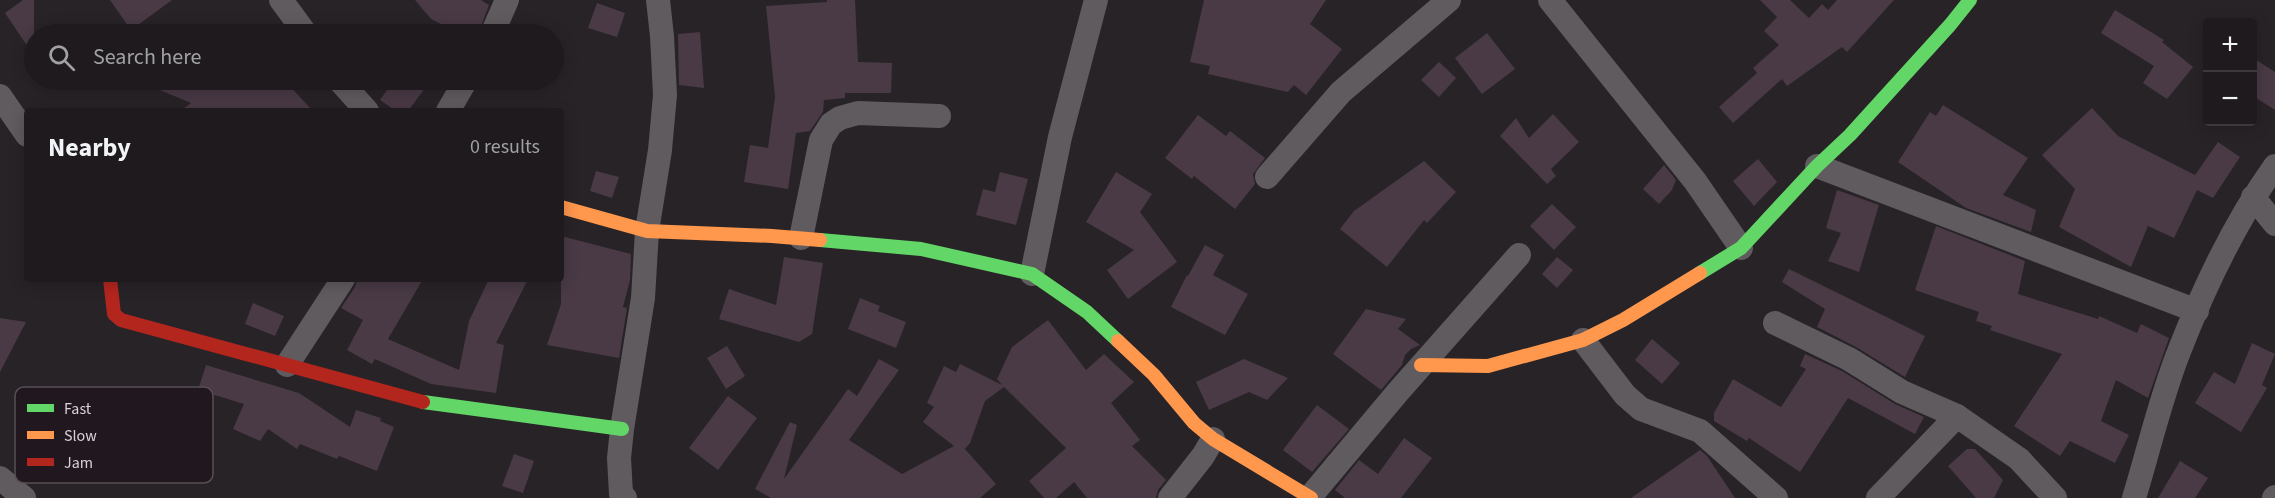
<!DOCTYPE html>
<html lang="en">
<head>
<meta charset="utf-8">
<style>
  :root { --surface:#1e1a1d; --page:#2b272a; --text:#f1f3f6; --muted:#a1a1a4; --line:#3c383b }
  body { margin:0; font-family:"Source Sans 3",sans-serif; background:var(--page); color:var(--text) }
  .controls { position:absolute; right:18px; top:18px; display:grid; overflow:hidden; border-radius:6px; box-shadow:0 3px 15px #0003 }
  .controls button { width:54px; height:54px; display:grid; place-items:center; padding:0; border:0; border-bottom:2px solid var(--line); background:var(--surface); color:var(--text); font:30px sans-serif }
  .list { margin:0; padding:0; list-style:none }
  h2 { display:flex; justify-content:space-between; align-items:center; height:78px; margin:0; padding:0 24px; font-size:26px }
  h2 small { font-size:20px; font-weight:400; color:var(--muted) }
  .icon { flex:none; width:33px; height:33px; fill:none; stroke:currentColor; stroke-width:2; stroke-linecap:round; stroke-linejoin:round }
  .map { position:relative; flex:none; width:2275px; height:498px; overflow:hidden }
  .search { position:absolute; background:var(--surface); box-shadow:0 3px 15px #0003; left:24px; top:24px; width:540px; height:66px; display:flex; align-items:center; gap:15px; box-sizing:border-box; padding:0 21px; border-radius:33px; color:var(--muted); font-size:22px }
  .panel { position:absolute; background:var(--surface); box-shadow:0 3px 15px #0003; left:24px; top:108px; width:540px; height:174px; border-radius:6px }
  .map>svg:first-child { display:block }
  .building { fill:#493a46 }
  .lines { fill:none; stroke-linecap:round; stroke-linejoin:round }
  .street { stroke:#605b5f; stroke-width:24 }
  .fast { stroke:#63d668; stroke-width:14 }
  .slow { stroke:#ff974d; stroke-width:14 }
  .jam { stroke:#b3261e; stroke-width:14 }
  .key { fill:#21171f; stroke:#584f56; stroke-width:1.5 }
  .key-label { font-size:16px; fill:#d8d1d6 }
</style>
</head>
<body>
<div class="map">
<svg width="2275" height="498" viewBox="0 0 2275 498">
  <rect width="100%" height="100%" fill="#282327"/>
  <g class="building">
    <polygon points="23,0 34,0 34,56 5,13"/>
    <polygon points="110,0 172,0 131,30"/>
    <polygon points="415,0 481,0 489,5 478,34 452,34 441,24 431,19"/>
    <polygon points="827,0 855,0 858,62 892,63 891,93 845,93 845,98 824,100 823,112 810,131 796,133 788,189 744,182 750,145 768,148 775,97 766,6 827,2"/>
    <polygon points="1204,0 1326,0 1310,24 1342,49 1306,95 1294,85 1288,92 1208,74 1210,66 1190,62"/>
    <polygon points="1760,0 1790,0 1809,18 1822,4 1828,10 1837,0 1894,0 1847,52 1842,47 1787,86 1782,79 1733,123 1719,107 1757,73 1753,68 1779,45 1764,31 1777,17"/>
    <polygon points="597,3 625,13 617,37 588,28"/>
    <polygon points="2115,10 2164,40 2162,42 2193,67 2167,99 2143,83 2154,66 2101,33"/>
    <polygon points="700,32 704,88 679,85 678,34"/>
    <polygon points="1487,33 1515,69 1482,94 1455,58"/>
    <polygon points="2253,58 2275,72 2275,110 2253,96"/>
    <polygon points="1439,62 1456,78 1439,97 1421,80"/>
    <polygon points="136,80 284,80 313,111 180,111 191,103"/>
    <polygon points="394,80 431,80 408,111 396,111 380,100"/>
    <polygon points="1943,105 2028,158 2003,195 2036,210 2031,232 1966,208 1898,162 1930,112 1936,116"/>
    <polygon points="2092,108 2118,136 2195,175 2218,142 2240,157 2213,198 2197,190 2174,238 2148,226 2131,267 2059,227 2075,189 2042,155"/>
    <polygon points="1553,114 1579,142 1551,169 1556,176 1547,184 1500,136 1516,118 1529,138"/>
    <polygon points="1198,115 1226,136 1230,131 1265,158 1253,174 1255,184 1235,209 1194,176 1192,179 1165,158"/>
    <polygon points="1758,159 1777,182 1754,206 1733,181"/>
    <polygon points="1424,161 1456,192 1427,223 1424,220 1387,267 1340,229 1354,211"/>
    <polygon points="1664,165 1676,180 1672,190 1659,204 1643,189"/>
    <polygon points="596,171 619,177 612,198 590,191"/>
    <polygon points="1000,172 1028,179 1016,225 976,215 983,189 995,192"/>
    <polygon points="1116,172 1152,194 1140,212 1177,262 1128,299 1107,270 1134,250 1086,222"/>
    <polygon points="1837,190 1879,205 1859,272 1828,261 1841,233 1826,228"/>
    <polygon points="1552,204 1576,227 1554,250 1530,226"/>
    <polygon points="1936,226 2025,261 2018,294 2098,319 2099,316 2137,333 2141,324 2169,338 2148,398 2116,380 2101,421 2129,435 2115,463 2070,441 2060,456 2014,426 2062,354 1990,330 1992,326 1976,321 1979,312 1915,290"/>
    <polygon points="561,236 631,254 630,280 623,307 627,308 619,358 547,345 561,304"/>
    <polygon points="1205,245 1224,255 1213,275 1248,294 1225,335 1171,307 1187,275 1188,276"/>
    <polygon points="784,257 823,263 812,334 799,342 719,319 729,289 776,305"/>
    <polygon points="1557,257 1573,270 1557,288 1542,274"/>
    <polygon points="1789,269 1925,336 1905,377 1856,347 1817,327 1825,309 1782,282"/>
    <polygon points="357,279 423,279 388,339 459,370 469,321 489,279 528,279 496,343 504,345 496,393 431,384 375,359 372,364 347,350 363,320 341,308 355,287"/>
    <polygon points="860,298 880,306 878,311 906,322 896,348 848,329"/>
    <polygon points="253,303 284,316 275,336 245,324"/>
    <polygon points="1366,309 1406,319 1398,329 1420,345 1411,349 1405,355 1402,365 1381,390 1333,354"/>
    <polygon points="0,318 26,322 0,372"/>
    <polygon points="1048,320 1086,370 1104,354 1134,382 1111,403 1140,440 1132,446 1166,480 1158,490 1156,498 1087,498 1074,482 1056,498 1044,498 1029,481 1066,448 1004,387 985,401 970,443 965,449 996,484 980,498 771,498 755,489 790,422 797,425 784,479 848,389 857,396 879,359 899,370 849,440 902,474 954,446 923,422 934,407 927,403 944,366 956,372 960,364 1002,385 997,379 1012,347"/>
    <polygon points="1652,339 1680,363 1662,384 1635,360"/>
    <polygon points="2252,343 2275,354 2262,385 2267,388 2241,432 2195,403 2214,372 2235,384"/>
    <polygon points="727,346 745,376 726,389 707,358"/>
    <polygon points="1805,354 1842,371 1895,404 1924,417 1915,434 1848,398 1800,472 1749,438 1747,441 1714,421 1714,413 1733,379 1781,407 1806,369 1800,366"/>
    <polygon points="1244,359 1288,378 1267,400 1249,392 1209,410 1196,382"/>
    <polygon points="206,365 299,393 350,427 356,410 381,418 380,421 394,427 377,471 339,456 337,459 300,444 297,449 268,429 260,441 233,429 244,404 198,390"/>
    <polygon points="728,396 757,418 718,470 689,448"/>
    <polygon points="1317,405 1349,429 1312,472 1283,450"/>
    <polygon points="1404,438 1432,458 1401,498 1345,498 1335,490 1359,460 1378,474"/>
    <polygon points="1967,449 1975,449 2003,480 1994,498 1976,498 1948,466"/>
    <polygon points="1700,450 1707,456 1735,498 1631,498"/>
    <polygon points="514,454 534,461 523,493 502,486"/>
    <polygon points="2180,461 2208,478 2195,498 2158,498"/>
  </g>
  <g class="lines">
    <g class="street">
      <polyline points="281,0 306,34"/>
      <polyline points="1550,0 1695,181 1741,248"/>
      <polyline points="492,34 507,0"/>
      <polyline points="339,80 367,111"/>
      <polyline points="0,96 27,135"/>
      <polyline points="448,111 466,80"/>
      <polyline points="1817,166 2197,311"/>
      <polyline points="1267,177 1341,92 1449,0"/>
      <polyline points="2253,197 2275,224"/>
      <polyline points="801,238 821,140 831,124 840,118 858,113 939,116"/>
      <polyline points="1032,274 1060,137 1096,0"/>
      <polyline points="1775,323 1849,359 1902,392 1957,416"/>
      <polyline points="1583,340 1625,395 1641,409 1700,431 1776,498"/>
      <polyline points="287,365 343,279"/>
      <polyline points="0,478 24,498"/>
      <polyline points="1310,497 1397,393 1519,255"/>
      <polyline points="625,498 621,494 619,458 622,429 643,298 647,231 660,150 665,95 662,36 658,0"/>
      <polyline points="1170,498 1203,456 1213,439"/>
      <polyline points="1878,498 1957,416 2019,459 2055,498"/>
      <path d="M2134 498C2149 449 2161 396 2180 349 2205 285 2235 222 2275 166"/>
      <polyline points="2274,498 2275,497"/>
    </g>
    <g class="fast">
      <polyline points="820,240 921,249 1032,274 1087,312 1118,341"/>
      <polyline points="1700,273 1741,248 1817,166 1850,135 1950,25 1970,0"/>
      <polyline points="423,402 622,429"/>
    </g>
    <g class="slow">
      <polyline points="561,207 647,231 772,236 820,240"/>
      <polyline points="1118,341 1154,375 1194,423 1213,439 1311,498"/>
      <polyline points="1421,365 1488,366 1583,340 1623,320 1700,273"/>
    </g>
    <polyline class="jam" points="110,279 114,314 121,320 423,402"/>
  </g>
  <rect x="15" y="387" width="198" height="96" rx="9" class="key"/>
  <rect x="27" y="404" width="27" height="8" fill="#63d668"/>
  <rect x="27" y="431" width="27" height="8" fill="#ff974d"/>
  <rect x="27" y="458" width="27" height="8" fill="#b3261e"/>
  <g class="key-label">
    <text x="64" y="414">Fast</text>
    <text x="64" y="441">Slow</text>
    <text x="64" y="468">Jam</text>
  </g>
</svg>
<div class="controls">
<button>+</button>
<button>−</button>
</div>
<div class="search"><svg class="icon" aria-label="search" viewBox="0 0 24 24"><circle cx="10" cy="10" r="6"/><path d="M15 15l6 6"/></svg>Search here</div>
<section class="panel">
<h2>Nearby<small>0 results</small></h2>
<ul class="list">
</ul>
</section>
</div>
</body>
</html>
